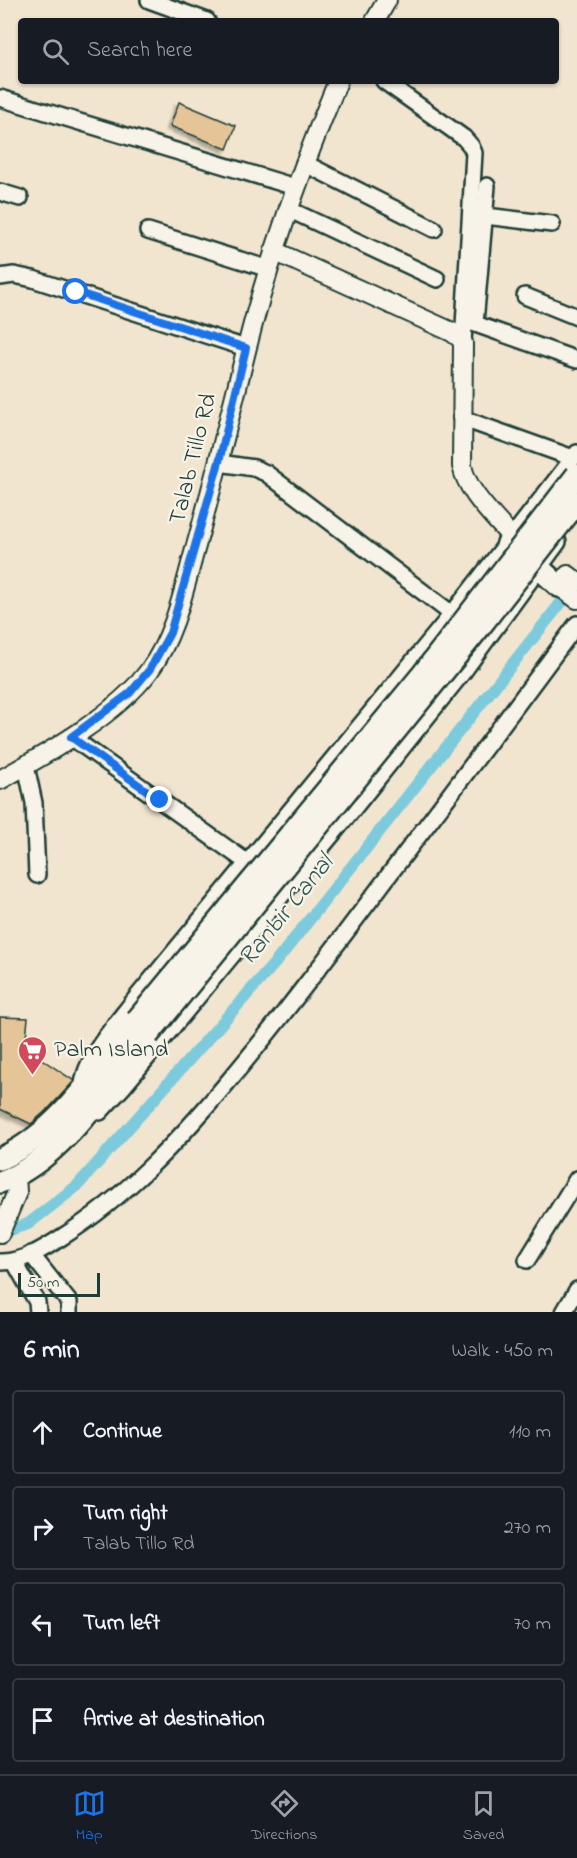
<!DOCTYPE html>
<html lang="en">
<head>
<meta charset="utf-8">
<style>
  :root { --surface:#171b24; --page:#242831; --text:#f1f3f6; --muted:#9ea1a6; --line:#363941; --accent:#1a73e8 }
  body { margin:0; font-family:"Indie Flower",sans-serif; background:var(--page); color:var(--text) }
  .scale { position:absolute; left:18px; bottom:15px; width:82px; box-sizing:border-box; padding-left:6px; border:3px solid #1f3d34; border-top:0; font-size:16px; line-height:21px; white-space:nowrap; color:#1f3d34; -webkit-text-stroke:4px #f7f3e8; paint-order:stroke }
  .stop { position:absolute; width:18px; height:18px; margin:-14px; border:4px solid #1a73e8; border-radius:50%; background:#fff }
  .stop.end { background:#1a73e8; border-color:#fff; box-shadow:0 2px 6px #0008 }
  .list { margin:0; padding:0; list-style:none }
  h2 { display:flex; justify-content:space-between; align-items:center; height:78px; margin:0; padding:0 24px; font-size:26px }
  h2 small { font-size:20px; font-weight:400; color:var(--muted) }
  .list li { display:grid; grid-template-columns:39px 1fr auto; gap:18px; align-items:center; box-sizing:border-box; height:84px; margin:0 12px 12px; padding:0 12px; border:2px solid var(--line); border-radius:6px }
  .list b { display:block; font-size:22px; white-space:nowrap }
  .list p { margin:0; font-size:20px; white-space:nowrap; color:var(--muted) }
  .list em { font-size:20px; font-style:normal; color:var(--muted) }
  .icon { flex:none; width:33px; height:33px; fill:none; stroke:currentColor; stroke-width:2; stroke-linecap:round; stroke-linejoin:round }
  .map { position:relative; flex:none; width:577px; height:1312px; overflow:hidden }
  .search { position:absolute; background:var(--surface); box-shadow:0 2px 4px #0004; left:18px; right:18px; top:18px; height:66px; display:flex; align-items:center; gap:15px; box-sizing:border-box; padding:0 21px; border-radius:6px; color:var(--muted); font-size:22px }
  .sheet { height:462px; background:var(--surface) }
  nav { display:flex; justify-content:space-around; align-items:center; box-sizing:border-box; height:84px; border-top:2px solid var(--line); background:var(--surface); font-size:16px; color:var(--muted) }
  nav a { display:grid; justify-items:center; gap:3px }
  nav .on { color:var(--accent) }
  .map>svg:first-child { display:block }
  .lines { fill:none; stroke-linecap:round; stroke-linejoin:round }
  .canal { stroke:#7ecadd; stroke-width:12 }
  .building { fill:#e5c598; stroke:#1f3d34; stroke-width:1.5; filter:url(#shadow) }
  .minor-casing { stroke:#1f3d34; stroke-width:20 }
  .major-casing { stroke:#1f3d34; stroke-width:22 }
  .highway-casing { stroke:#1f3d34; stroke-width:26 }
  .minor { stroke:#f7f3e8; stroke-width:15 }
  .major { stroke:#f7f3e8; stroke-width:18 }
  .highway { stroke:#f7f3e8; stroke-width:21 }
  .highway-bridge-casing { stroke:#1f3d34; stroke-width:26; stroke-linecap:butt }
  .highway-bridge { stroke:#f7f3e8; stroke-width:21 }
  .route { stroke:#1a73e8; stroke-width:8 }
  .labels { text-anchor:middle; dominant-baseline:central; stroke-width:4.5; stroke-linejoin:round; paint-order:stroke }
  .street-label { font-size:24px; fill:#1f3d34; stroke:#f7f3e8 }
  .poi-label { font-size:24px; fill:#1f3d34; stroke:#f7f3e8; text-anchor:start }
  .water-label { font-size:26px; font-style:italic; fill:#325956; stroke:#f7f3e8 }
</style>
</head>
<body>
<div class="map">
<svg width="577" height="1312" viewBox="0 0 577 1312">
  <defs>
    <filter id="shadow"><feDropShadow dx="-3.5" dy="3.5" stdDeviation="1.5" flood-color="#0004"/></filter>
  </defs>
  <rect width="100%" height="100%" fill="#f2e5d0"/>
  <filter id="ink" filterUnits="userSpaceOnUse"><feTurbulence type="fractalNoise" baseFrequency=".0167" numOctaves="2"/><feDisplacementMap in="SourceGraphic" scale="12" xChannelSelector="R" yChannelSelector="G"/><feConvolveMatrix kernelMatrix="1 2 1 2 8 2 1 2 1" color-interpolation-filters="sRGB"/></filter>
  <g filter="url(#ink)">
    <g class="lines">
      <polyline class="canal" points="0,1233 28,1224 77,1186 275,963 572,589"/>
    </g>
    <g class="building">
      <polygon points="179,102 236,126 227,149 170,126"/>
      <polygon points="0,1017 28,1018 25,1048 74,1081 50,1107 31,1124 0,1109"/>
    </g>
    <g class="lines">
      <defs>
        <g id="minor">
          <polyline points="149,0 207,21"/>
          <polyline points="384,81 464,138 471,146 474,153 463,343"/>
          <polyline points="0,98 295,187"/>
          <polyline points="304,163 434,229"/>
          <polyline points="0,192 20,198"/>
          <polyline points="288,209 437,279"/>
          <polyline points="477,215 552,224"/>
          <polyline points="148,231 269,269"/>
          <polyline points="0,277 14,275 33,279 246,348"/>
          <polyline points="525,296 577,317"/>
          <polyline points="467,321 577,360"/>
          <polyline points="475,323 487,186"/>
          <polyline points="461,418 573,458"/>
          <polyline points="219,463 254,468 266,473 452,614"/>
          <polyline points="71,737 248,863"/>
          <polyline points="26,766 34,803 37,875"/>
          <path d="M83 1085C85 1058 116 1024 132 1003L452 614 577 453"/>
          <polyline points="100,1112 123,1087 350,813 463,672 558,542"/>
          <polyline points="31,1254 69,1302 69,1312"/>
          <polyline points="527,1260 577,1179"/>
          <polyline points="14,1261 37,1302 38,1312"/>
          <path d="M0 1262C22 1263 45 1248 62 1237 126 1197 179 1140 227 1083 286 1013 340 940 395 867 456 787 517 705 577 624"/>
          <polyline points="564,1312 577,1290"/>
        </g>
        <g id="major">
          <polyline points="375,21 387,0"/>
          <path d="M274 251 452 332 460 338 463 343 462 466C468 494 495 517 512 538"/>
          <polyline points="568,575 577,582"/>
          <polyline points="559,586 577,599"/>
          <path d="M0 780C48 753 116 715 149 671 174 637 183 593 194 553 213 486 229 419 246 351 269 258 301 169 338 81"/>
          <polyline points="0,1233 17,1192 16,1175"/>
        </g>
        <g id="highway">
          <path d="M508 543C502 564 520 580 540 569L559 586"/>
          <path d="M0 1159C60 1132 98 1069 137 1020"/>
          <path d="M0 1182C59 1163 110 1083 148 1035"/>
        </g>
      </defs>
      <use href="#minor" class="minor-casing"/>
      <use href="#major" class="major-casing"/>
      <use href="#highway" class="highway-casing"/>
      <use href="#minor" class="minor"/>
      <use href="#major" class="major"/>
      <use href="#highway" class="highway"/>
      <defs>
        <g id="highway-bridge">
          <polyline points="137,1020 423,674 577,475"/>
          <polyline points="148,1035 478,629 577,502"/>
        </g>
      </defs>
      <use href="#highway-bridge" class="highway-bridge-casing"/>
      <use href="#highway-bridge" class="highway-bridge"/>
    </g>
  </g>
  <g class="lines" filter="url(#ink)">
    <polyline class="route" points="76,292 246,348 219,462 170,633 150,669 130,693 71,737 160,800"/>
  </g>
  <defs>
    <symbol id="supermarket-pin" viewBox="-11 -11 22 30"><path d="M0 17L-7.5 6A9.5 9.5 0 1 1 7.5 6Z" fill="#d1495b" stroke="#f7f3e8"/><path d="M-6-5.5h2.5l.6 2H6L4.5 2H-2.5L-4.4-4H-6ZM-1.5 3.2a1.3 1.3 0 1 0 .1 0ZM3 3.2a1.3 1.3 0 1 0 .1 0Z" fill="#fff"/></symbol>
  </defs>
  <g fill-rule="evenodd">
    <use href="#supermarket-pin" x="16" y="1034" width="33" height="45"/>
  </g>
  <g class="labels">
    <g class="street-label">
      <text transform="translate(194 459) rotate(-76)">Talab Tillo Rd</text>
    </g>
    <g class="poi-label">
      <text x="54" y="1050">Palm Island</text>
    </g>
    <g class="water-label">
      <text transform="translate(287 911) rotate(-51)">Ranbir Canal</text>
    </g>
  </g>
</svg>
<div class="scale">50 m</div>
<div class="stop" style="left:76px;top:292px"></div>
<div class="stop end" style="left:160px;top:800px"></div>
<div class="search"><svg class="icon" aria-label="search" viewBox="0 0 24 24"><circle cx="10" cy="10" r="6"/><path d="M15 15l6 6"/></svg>Search here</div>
</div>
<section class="sheet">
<h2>6 min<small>Walk · 450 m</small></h2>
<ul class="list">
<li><svg class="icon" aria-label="ahead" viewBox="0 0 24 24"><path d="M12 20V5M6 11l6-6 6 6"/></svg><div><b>Continue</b></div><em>110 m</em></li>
<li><svg class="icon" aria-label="right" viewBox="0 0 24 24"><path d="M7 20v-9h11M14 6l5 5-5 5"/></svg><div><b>Turn right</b><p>Talab Tillo Rd</p></div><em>270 m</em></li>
<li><svg class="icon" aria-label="left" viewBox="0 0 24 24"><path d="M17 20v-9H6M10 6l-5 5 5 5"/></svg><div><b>Turn left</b></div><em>70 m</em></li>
<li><svg class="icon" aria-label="arrive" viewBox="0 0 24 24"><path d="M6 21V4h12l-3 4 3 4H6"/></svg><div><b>Arrive at destination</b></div></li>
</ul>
</section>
<nav>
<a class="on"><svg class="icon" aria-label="map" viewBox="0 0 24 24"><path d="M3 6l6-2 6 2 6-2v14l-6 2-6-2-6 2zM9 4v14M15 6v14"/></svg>Map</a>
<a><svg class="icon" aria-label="directions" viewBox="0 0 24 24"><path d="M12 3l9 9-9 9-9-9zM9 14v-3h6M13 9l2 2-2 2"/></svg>Directions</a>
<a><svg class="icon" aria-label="saved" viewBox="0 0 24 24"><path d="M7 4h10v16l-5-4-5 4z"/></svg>Saved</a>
</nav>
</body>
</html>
